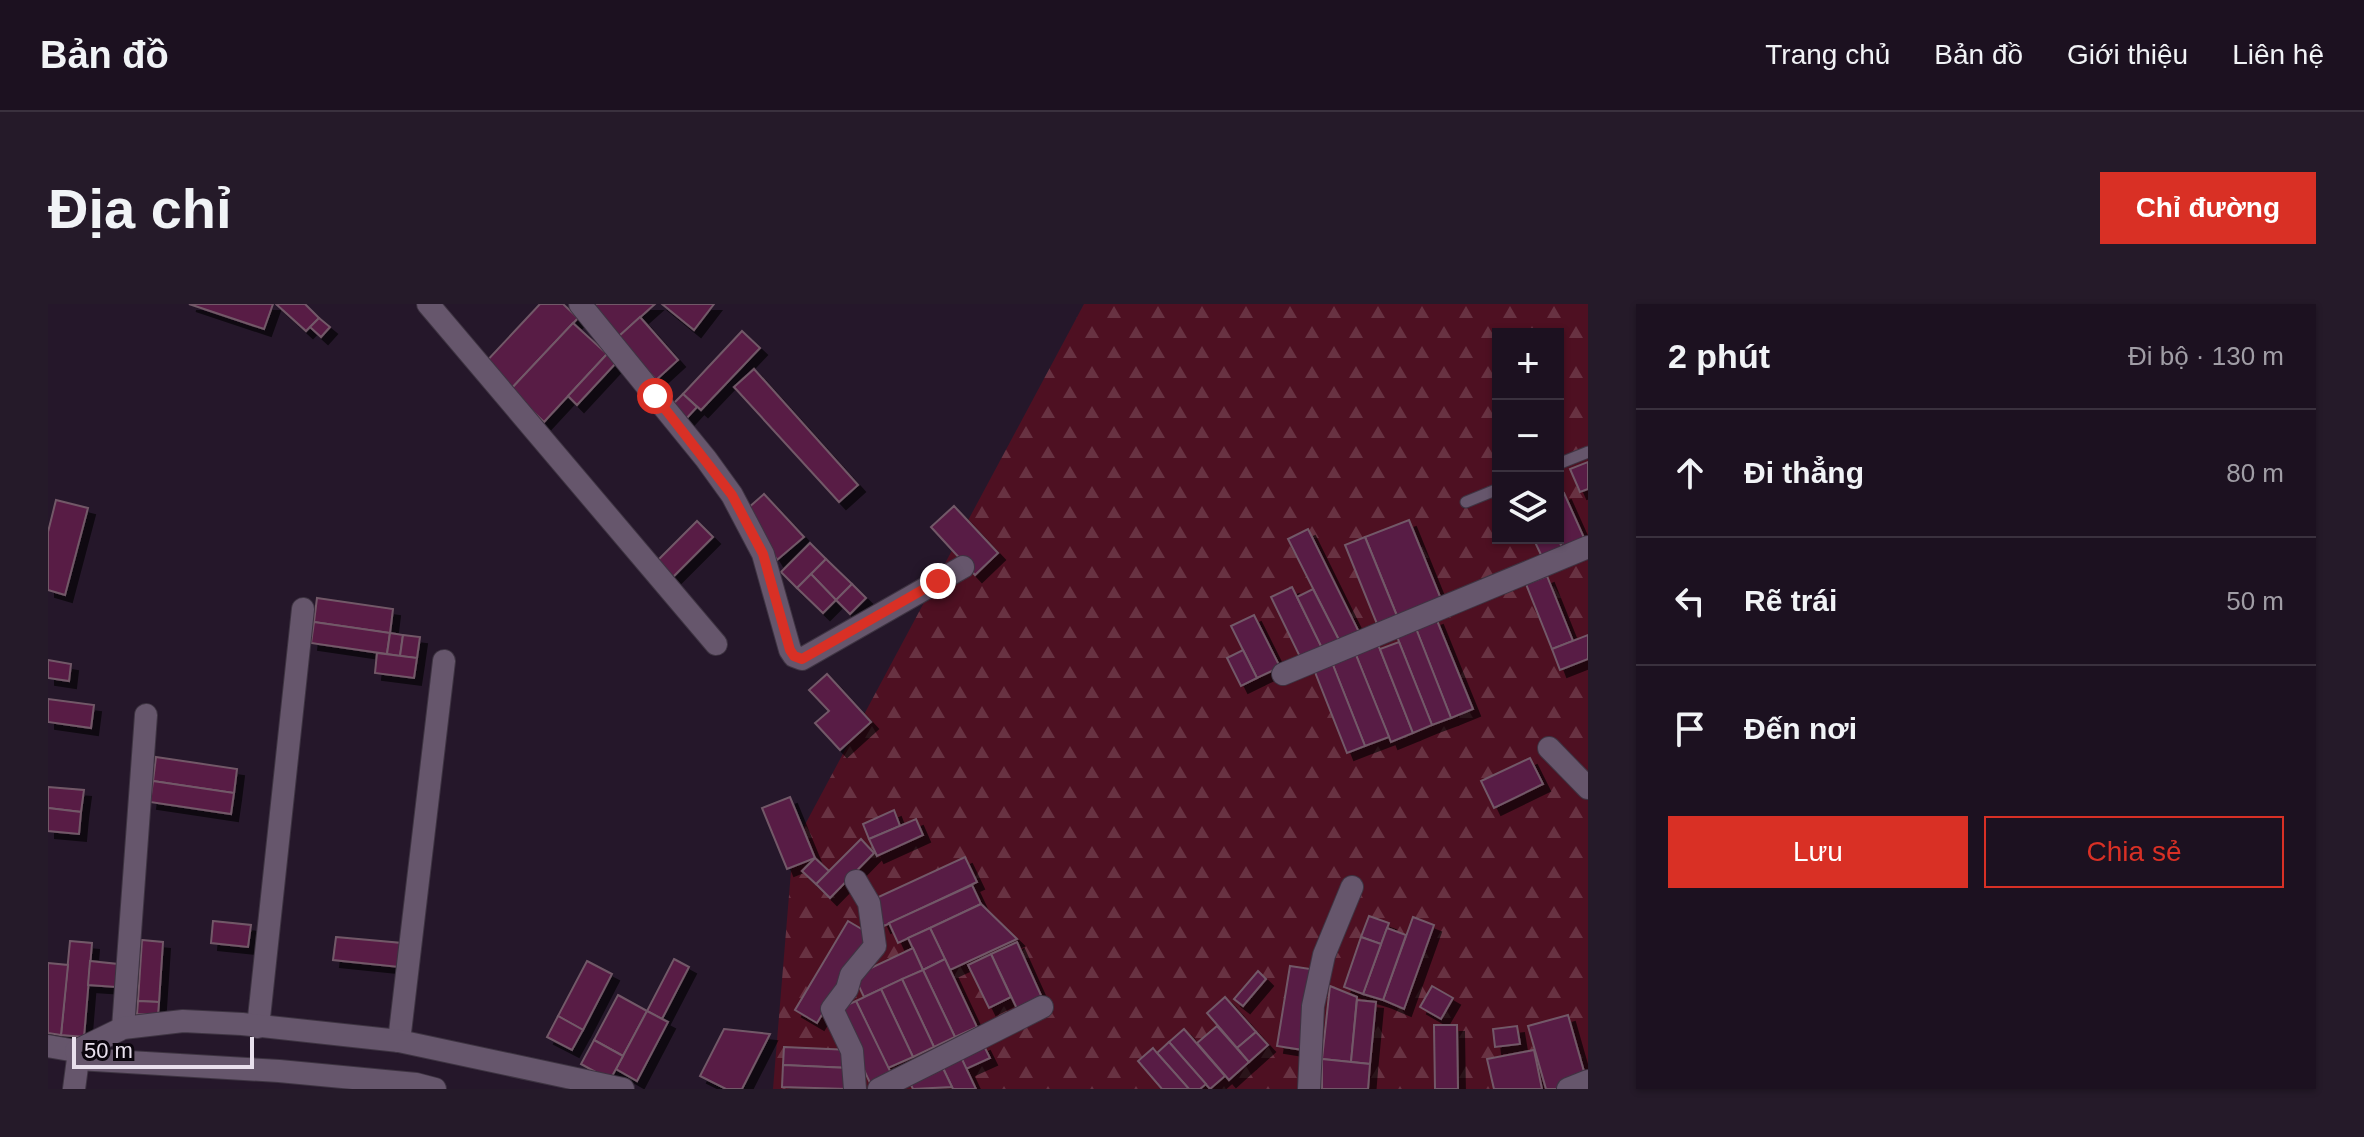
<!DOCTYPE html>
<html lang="vi">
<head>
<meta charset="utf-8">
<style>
  :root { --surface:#1c1120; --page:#251a29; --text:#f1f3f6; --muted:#a09da5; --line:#3a313e; --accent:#d93025 }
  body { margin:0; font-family:Helvetica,sans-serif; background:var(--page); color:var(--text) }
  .controls { position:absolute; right:24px; top:24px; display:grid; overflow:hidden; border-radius:0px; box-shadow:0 2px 6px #0004 }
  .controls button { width:72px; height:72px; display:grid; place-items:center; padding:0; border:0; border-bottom:2px solid var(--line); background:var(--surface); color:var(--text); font:40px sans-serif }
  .scale { position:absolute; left:24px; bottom:20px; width:182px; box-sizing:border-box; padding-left:8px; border:4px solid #e9e0ed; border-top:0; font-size:22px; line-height:28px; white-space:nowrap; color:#e9e0ed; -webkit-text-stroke:6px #0b050d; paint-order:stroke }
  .stop { position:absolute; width:24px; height:24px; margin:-18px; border:6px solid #d93025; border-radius:50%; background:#fff }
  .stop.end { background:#d93025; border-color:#fff; box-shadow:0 2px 8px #0008 }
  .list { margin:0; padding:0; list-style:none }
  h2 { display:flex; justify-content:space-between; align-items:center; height:104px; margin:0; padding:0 32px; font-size:34px }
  h2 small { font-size:26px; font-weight:400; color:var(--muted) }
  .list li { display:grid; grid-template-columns:52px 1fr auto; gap:24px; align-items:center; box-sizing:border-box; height:128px; padding:0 32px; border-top:2px solid var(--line) }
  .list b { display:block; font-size:30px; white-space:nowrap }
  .list em { font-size:26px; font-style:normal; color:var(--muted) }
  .actions { display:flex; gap:16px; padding:24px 32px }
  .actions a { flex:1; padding:18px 0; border:2px solid var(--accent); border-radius:0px; text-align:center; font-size:28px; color:var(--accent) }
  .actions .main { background:var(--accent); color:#fff }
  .icon { flex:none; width:44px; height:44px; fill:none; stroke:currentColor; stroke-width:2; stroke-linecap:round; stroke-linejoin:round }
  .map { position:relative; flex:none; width:1540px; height:785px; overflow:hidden; border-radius:0px }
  header { display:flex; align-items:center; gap:48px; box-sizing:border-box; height:112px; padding:0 40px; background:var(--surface); border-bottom:2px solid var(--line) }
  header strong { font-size:38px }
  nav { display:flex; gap:44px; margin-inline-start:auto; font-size:28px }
  .intro { display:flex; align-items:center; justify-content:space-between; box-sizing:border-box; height:192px; padding:0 48px }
  h1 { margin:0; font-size:56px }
  .button { padding:20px 36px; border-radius:0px; background:var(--accent); color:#fff; font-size:28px; font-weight:700 }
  main { display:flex; gap:48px; padding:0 48px }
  aside { flex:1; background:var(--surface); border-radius:0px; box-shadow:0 2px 6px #0004 }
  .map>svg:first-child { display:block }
  .forest { fill:url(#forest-firs); fill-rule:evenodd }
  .building { fill:#591b45; stroke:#725968; stroke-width:2; filter:url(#shadow) }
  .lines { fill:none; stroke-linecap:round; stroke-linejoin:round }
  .service-casing { stroke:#3e3442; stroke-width:13 }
  .minor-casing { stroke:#3e3442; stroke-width:24 }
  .service { stroke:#66566c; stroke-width:11 }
  .minor { stroke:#66566c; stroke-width:22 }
  .route { stroke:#d93025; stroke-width:10 }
</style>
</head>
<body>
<header>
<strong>Bản đồ</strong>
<nav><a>Trang chủ</a><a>Bản đồ</a><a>Giới thiệu</a><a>Liên hệ</a></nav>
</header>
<div class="intro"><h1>Địa chỉ</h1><a class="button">Chỉ đường</a></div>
<main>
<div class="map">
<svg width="1540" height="785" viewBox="0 0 1540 785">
  <defs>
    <pattern id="forest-firs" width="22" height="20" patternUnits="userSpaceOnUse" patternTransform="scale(2)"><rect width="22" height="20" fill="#4e1022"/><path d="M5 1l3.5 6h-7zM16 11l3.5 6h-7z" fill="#683242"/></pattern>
    <filter id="shadow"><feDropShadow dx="7" dy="7" stdDeviation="0" flood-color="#0009"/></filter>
  </defs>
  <rect width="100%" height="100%" fill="#25172a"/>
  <path class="forest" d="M1036 0H1540V785H725L745 543ZM1450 30H1510V234H1450Z"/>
  <g class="building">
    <polygon points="141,0 225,0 216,25"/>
    <polygon points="228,0 257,0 271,14 258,27"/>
    <polygon points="492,0 515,0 530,14 462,86 435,61"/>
    <polygon points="541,0 607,0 570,33"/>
    <polygon points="614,0 666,0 646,26"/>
    <polygon points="592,13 630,56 608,76 570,33"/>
    <polygon points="271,14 282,23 273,33 262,23"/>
    <polygon points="525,19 559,50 496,118 462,86"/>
    <polygon points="694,27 712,44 653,106 635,90"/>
    <polygon points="559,50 568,59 529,101 520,92"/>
    <polygon points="706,65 810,181 791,198 686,83"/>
    <polygon points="635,90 649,103 637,116 623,102"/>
    <polygon points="1540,158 1540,185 1532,188 1522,165"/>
    <polygon points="1516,189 1537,236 1515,246 1510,234 1510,192"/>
    <polygon points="716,190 756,233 729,256 699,205"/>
    <polygon points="8,196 40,204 17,291 0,286 0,228"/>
    <polygon points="906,202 950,249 927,271 883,223"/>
    <polygon points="1361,216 1393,295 1349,312 1317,233"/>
    <polygon points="649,217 665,233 621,277 605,261"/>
    <polygon points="1260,225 1311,328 1292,338 1240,235"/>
    <polygon points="1317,233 1349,312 1329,320 1297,241"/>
    <polygon points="1485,234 1510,234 1515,246 1495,255"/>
    <polygon points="762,239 778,255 749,284 733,268"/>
    <polygon points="778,255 804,280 788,296 763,270"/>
    <polygon points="763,270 788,296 775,309 749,284"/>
    <polygon points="1499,272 1525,337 1504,345 1478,280"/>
    <polygon points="804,280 818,294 802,310 788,296"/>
    <polygon points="1244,283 1275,346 1254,357 1223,293"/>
    <polygon points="1265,285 1292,338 1275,346 1249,293"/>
    <polygon points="269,294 345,305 342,329 266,318"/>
    <polygon points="1206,311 1232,363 1209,374 1183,322"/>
    <polygon points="1388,314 1425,405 1403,414 1367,322"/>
    <polygon points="266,318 342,329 339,350 263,339"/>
    <polygon points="1367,322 1403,414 1384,421 1348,330"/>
    <polygon points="342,329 355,331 352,352 339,350"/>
    <polygon points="355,331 372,333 369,354 352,352"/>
    <polygon points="1540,331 1540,355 1512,366 1504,345"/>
    <polygon points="1329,338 1365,429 1343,438 1306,346"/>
    <polygon points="1351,338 1384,421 1365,429 1332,345"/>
    <polygon points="1195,346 1209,374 1193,382 1179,354"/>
    <polygon points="1306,346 1341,433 1317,442 1283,356"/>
    <polygon points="329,349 369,354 366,374 327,369"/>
    <polygon points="0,356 23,360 21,377 0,374"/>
    <polygon points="1283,356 1317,442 1299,449 1265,363"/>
    <polygon points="779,370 823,418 792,446 767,419 781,407 761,386"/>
    <polygon points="0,395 46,401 43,424 0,418"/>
    <polygon points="108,453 189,465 186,489 105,477"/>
    <polygon points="1482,454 1495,480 1446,504 1433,477"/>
    <polygon points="105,477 186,489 183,510 102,498"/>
    <polygon points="0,483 36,486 33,508 0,504"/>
    <polygon points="742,493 767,554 739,565 714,504"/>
    <polygon points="0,504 33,508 31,530 0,527"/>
    <polygon points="846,506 852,522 821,535 815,520"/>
    <polygon points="868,515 875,531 829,552 821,535"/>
    <polygon points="813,535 826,549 782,594 768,580"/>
    <polygon points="917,553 929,578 836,622 824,596"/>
    <polygon points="767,554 781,567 768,580 754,567"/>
    <polygon points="924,581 933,600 850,639 841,619"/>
    <polygon points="933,600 969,635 902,666 882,624"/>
    <polygon points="1321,612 1341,619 1333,640 1313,633"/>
    <polygon points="1365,613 1386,621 1356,705 1335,696"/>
    <polygon points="165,617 203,621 200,643 163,639"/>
    <polygon points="800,617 822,630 769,719 747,706"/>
    <polygon points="882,624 897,655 875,666 860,634"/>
    <polygon points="1339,624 1358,631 1335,696 1315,690"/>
    <polygon points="288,633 354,639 351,663 285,656"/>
    <polygon points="1313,633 1333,640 1315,690 1296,683"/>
    <polygon points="94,636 115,638 111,698 90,697"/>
    <polygon points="22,637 44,639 36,733 13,731"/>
    <polygon points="969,638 996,698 971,709 943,650"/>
    <polygon points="865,644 875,666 816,693 806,672"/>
    <polygon points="943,650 963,693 941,704 920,661"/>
    <polygon points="626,655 641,663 614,715 599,707"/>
    <polygon points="897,655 929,723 907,733 875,666"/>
    <polygon points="42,657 70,660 68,683 40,681"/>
    <polygon points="539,657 564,670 535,726 510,712"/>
    <polygon points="0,659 20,661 13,731 0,729"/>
    <polygon points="1242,662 1269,666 1255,746 1229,742"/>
    <polygon points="875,666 907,733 886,743 854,675"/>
    <polygon points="1210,667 1218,675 1195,702 1186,695"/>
    <polygon points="854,675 886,743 865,753 833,685"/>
    <polygon points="1282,682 1309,693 1303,758 1274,755"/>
    <polygon points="1384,682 1405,694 1393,715 1372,703"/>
    <polygon points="833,685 865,753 840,764 808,697"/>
    <polygon points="570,691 599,707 575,752 546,736"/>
    <polygon points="1177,693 1208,728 1189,744 1159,709"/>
    <polygon points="1309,696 1328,698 1322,760 1303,758"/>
    <polygon points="90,697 111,698 110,711 89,710"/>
    <polygon points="808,697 844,771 823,781 788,706"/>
    <polygon points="599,707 620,718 589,777 568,765"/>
    <polygon points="1520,711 1539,778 1514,785 1498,785 1480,722"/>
    <polygon points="510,712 535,726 524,746 499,733"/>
    <polygon points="1386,721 1409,721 1410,785 1387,785"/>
    <polygon points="1169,722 1201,758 1181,776 1149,739"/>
    <polygon points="1469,722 1472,740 1447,743 1445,725"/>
    <polygon points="676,725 722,730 694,785 678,785 652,772"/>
    <polygon points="1136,725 1177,772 1162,785 1121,738"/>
    <polygon points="1208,728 1220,741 1201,758 1189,744"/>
    <polygon points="546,736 575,752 562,776 533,760"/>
    <polygon points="1121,738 1158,780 1152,785 1141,785 1109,749"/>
    <polygon points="935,740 942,754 918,765 912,751"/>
    <polygon points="736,743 802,746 801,764 735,761"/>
    <polygon points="1105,744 1109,749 1141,785 1114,785 1090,757"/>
    <polygon points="1486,746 1494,785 1446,785 1439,755"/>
    <polygon points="912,751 928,785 905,785 893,760"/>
    <polygon points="1274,755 1322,760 1320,785 1274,785"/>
    <polygon points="893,760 904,783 865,785 860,775"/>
    <polygon points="735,761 801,764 800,785 734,783"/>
  </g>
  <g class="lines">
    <defs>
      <g id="service">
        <polyline points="1510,160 1540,148"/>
        <polyline points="1418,198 1450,185"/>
      </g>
      <g id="minor">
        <polyline points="380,0 668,340"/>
        <polyline points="532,0 658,155 684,191 715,250 742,346 746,352 754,355 915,263"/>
        <polyline points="1235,370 1540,243"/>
        <polyline points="1501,444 1540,484"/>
        <polyline points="210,723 255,305"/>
        <polyline points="75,724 98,411"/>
        <polyline points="351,737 396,357"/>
        <polyline points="0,742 28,747 75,724 135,717 194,720 351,737 575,785"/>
        <polyline points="30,755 231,767 368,780 387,785"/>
        <polyline points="26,785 30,755 28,747"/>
        <polyline points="807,785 804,747 784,705 799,685 803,671 827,642 821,599 808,577"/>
        <polyline points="831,785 994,703"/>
        <polyline points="1261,785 1265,702 1276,651 1304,583"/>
        <polyline points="1520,785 1540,777"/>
      </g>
    </defs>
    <use href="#service" class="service-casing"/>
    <use href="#minor" class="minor-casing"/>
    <use href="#service" class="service"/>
    <use href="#minor" class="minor"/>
  </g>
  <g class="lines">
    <polyline class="route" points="607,92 684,191 715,250 742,346 746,352 754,355 890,277"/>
  </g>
</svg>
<div class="controls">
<button>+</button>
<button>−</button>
<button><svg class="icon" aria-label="layers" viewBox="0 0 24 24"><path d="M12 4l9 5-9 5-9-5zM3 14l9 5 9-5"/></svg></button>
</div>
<div class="scale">50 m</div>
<div class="stop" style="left:607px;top:92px"></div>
<div class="stop end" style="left:890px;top:277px"></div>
</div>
<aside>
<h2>2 phút<small>Đi bộ · 130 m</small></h2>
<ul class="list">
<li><svg class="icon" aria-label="ahead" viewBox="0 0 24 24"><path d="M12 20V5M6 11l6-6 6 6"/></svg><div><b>Đi thẳng</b></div><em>80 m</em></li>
<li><svg class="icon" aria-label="left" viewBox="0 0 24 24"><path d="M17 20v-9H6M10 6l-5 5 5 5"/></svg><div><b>Rẽ trái</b></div><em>50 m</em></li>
<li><svg class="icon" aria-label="arrive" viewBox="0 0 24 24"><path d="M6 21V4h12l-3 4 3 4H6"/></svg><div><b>Đến nơi</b></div></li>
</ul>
<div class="actions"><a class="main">Lưu</a><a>Chia sẻ</a></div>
</aside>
</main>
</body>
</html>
